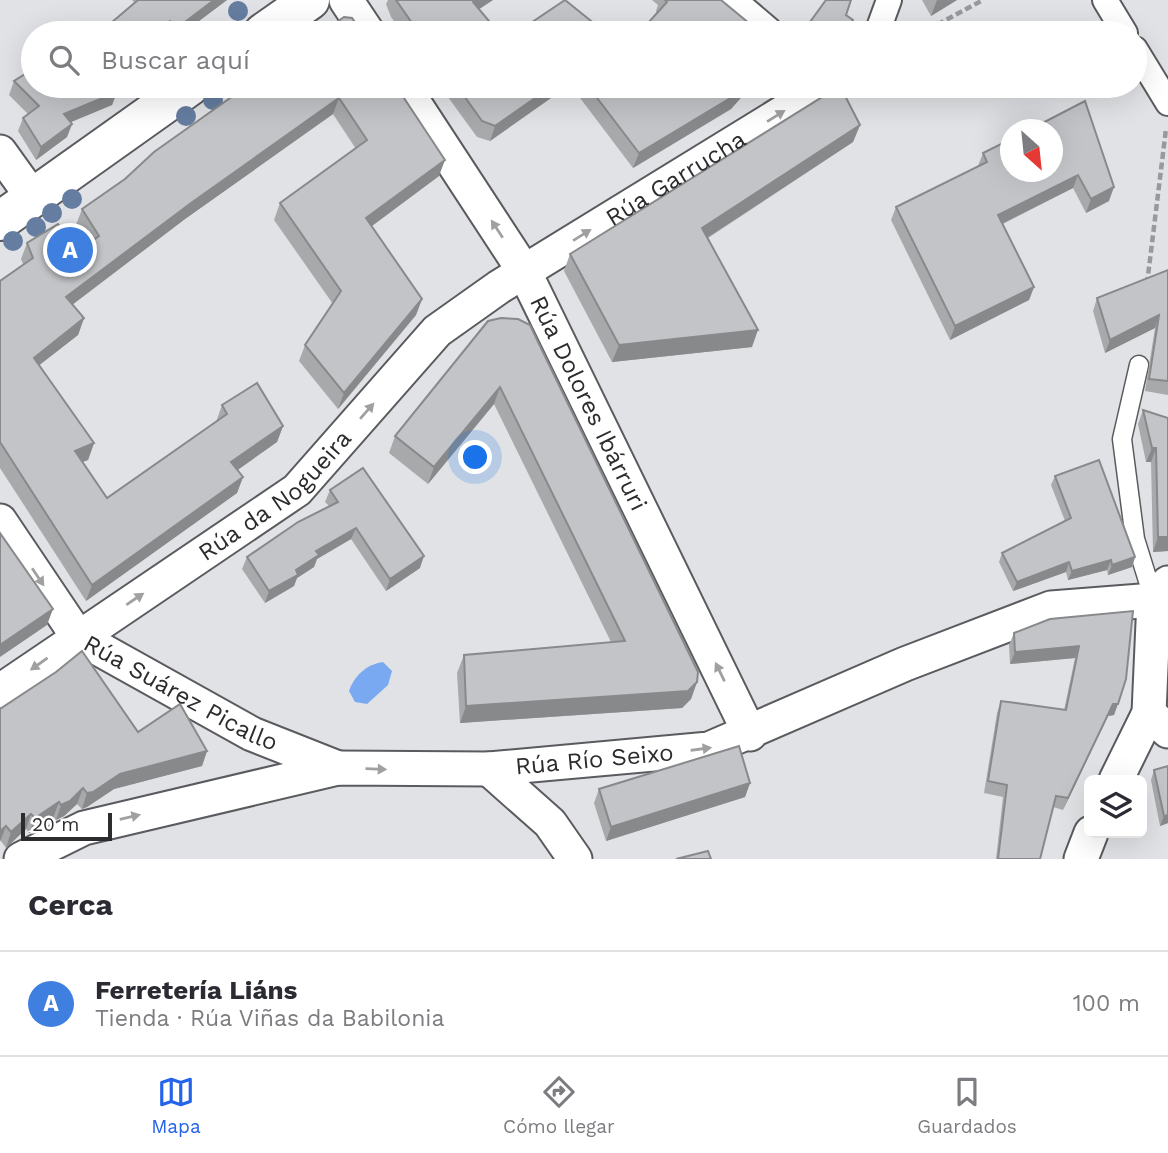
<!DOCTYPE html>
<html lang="es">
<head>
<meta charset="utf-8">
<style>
  :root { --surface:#fff; --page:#f7f7f7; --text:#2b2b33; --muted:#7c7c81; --line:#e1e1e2; --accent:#2563eb }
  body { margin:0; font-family:"Work Sans",sans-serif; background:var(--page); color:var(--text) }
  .controls { position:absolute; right:21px; bottom:21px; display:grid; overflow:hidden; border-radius:10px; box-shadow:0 7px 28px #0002 }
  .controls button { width:63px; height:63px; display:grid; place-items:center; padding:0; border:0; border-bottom:2px solid var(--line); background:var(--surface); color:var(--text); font:35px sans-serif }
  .compass { position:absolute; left:1000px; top:119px; width:63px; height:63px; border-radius:50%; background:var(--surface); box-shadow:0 7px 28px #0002; rotate:153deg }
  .scale { position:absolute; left:21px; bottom:18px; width:91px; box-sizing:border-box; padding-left:7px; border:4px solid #2c2c2e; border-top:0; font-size:19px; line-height:24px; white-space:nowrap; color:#2c2c2e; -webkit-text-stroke:5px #fff; paint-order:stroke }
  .you { position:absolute; left:476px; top:458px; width:24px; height:24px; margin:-18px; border:5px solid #fff; border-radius:50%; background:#1a73e8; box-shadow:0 0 0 10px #1a73e833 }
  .badge { display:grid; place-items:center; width:46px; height:46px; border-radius:50%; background:var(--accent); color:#fff; font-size:23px; font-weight:700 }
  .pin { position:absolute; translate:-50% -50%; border:4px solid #fff; box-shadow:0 2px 7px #0006 }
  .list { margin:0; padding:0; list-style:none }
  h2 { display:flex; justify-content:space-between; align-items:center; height:91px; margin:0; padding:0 28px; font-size:30px }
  h2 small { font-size:23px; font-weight:400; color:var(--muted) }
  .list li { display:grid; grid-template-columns:46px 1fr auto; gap:21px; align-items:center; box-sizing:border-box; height:105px; padding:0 28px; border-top:2px solid var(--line) }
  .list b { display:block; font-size:26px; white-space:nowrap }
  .list p { margin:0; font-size:23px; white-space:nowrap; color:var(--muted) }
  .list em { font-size:23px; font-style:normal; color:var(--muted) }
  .icon { flex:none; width:38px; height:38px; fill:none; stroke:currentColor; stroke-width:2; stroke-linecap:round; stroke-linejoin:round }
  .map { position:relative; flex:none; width:1168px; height:859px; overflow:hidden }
  .search { position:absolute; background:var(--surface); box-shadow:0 7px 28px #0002; left:21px; right:21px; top:21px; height:77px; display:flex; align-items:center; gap:18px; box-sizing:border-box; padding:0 24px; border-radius:38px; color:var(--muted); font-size:26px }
  .sheet { height:196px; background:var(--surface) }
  nav { display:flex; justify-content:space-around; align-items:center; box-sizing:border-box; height:98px; border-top:2px solid var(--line); background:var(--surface); font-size:19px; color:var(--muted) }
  nav a { display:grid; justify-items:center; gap:4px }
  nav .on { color:var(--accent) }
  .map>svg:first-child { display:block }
  .water { fill:#79a9f1 }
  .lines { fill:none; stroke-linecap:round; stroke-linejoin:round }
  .service-casing { stroke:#5a5b5e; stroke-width:21 }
  .pedestrian-casing { stroke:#5a5b5e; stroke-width:28 }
  .minor-casing { stroke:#5a5b5e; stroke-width:37 }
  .secondary-casing { stroke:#5a5b5e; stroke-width:42 }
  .path { stroke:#98999c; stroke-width:4.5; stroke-dasharray:7 3.5; stroke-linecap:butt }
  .service { stroke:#fff; stroke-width:18 }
  .pedestrian { stroke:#fff; stroke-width:24 }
  .minor { stroke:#fff; stroke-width:33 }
  .secondary { stroke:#fff; stroke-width:38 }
  .tree { fill:#657da0 }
  .wall { fill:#a7a9ab }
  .shaded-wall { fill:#88898b }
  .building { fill:#c2c4c7; stroke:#88898b; stroke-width:2 }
  .oneway { fill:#a0a0a1 }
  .labels { text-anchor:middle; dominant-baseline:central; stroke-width:5; stroke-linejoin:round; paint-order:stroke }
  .street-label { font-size:24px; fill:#2c2c2e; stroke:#fff }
</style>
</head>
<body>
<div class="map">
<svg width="1168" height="859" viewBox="0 0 1168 859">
  <rect width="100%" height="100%" fill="#e0e2e5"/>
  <path class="water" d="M383 662 392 671 388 685 367 704 355 702 349 691C354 676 367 664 383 662Z"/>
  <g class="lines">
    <defs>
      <polyline id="service" points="1139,365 1122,439 1135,539 1154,600"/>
      <g id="pedestrian">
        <polyline points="1105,0 1125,33"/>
        <polyline points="877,33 889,0"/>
        <polyline points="1135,49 1168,103"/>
      </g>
      <g id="minor">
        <polyline points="346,0 368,33"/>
        <polyline points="727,0 766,33"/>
        <path id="s1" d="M403 86 524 271 750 734"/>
        <polyline points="0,152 33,198"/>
        <path id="s2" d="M0 521 78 637 252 734 338 768"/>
        <polyline points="1168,583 1154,600 1149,713 1168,731"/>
        <path id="s3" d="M0 691 297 490 437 331 499 287 826 86"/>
        <polyline points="489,769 550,823 575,859"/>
        <polyline points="1116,780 1149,713"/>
        <path id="s4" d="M21 859 84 828 338 768 489 769 709 749 905 664 1051 608 1154 600"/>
        <polyline points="1081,859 1091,833"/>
      </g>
      <g id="secondary">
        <polyline points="263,33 310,0"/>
        <polyline points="0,221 190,86"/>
      </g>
    </defs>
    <use href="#service" class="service-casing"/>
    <use href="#pedestrian" class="pedestrian-casing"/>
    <use href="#minor" class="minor-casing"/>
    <use href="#secondary" class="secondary-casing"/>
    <g class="path">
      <polyline points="907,31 931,28 983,0"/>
      <polyline points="1147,284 1166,129"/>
    </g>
    <use href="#service" class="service"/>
    <use href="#pedestrian" class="pedestrian"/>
    <use href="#minor" class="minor"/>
    <use href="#secondary" class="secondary"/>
  </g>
  <g class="tree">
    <circle cx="238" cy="11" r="10"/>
    <circle cx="213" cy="100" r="10"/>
    <circle cx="186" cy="116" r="10"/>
    <circle cx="72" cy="199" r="10"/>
    <circle cx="52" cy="213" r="10"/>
    <circle cx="36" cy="227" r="10"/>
    <circle cx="13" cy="241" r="10"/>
  </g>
  <g class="wall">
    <polygon points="132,0 227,0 183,33 103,33 105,28 135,3"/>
    <polygon points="388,0 493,0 479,9 499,33 403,33 391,17 386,4"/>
    <polygon points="652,0 721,0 759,32 657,13 656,11 658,5"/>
    <polygon points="922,0 957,0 931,16"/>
    <polygon points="14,81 117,92 112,105 71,122 72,124 67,137 36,160 18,131 23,118 28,114 9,95"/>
    <polygon points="247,86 396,86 439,176 371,226 422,299 416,315 338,409 299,361 305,345 333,304 274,220 280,203 356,149 333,114 185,219 72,305 84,318 78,335 39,365 94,443 88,460 82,462 107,498 216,422 222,405 283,426 277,442 237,470 243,477 237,493 86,601 0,468 0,281 23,264 21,259 27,243 80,250 88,244 76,225 82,209 125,179"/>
    <polygon points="440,86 568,86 490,141 477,137"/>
    <polygon points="571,86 769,86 755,94 746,92 731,109 633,168"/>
    <polygon points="860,125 853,142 708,238 752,347 612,362 564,271 570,254"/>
    <polygon points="1053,130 1109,201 1086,213 1073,188 1003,224 1034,287 1029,300 950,340 891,220 896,207 978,166 983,153"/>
    <polygon points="1168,270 1168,395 1145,391 1155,328 1105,353 1093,311 1097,298"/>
    <polygon points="488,321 697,682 691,699 682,708 460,723 457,673 464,655 611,642 494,404 428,484 389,453 395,436"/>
    <polygon points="1143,410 1168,418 1168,551 1153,552 1151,462 1146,462 1138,424"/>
    <polygon points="1055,476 1135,557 1132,567 1108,575 1107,570 1068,580 1066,572 1013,591 999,562 1002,553 1065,521 1051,485"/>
    <polygon points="330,490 420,568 386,591 351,539 317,559 314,567 297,578 294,586 265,603 242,569 247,557 329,506 325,502"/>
    <polygon points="1133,611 1114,715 1108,716 1063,810 1053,807 1040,859 996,859 1003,797 984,793 997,713 1001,701 1064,710 1075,658 1010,664 1009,645 1014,633"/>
    <polygon points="0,709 138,732 207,751 202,766 114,789 87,807 82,809 77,804 64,816 56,820 53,818 29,833 26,829 6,848 1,841"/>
    <polygon points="1168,766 1168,823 1160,826 1151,780 1154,770"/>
    <polygon points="750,783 745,797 606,841 594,803 599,789"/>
  </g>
  <g class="shaded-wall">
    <polygon points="214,0 227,0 183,33 175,33 177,28"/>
    <polygon points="476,0 493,0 467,17 473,2"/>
    <polygon points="937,0 957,0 931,16"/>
    <polygon points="853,20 850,30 847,33 844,33"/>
    <polygon points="170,21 166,33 154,33"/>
    <polygon points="552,86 568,86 490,141 495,126"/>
    <polygon points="744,86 748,86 746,92 731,109 633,168 639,153"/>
    <polygon points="758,86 769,86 755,94"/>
    <polygon points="117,92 112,105 59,127 64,114"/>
    <polygon points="339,98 333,114 185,219 60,314 66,297 191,203"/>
    <polygon points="72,124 67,137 36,160 41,147"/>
    <polygon points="860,125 853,142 696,245 702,228"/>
    <polygon points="445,160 439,176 360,235 366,218"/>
    <polygon points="1078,175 1073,188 993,228 998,215"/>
    <polygon points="1114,187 1109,201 1086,213 1091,199"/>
    <polygon points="1034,287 1029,300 950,340 955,326"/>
    <polygon points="422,299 416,315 338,409 344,393"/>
    <polygon points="1159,315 1155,328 1105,353 1110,340"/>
    <polygon points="84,318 78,335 28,374 34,358"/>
    <polygon points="758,330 752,347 612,362 619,345"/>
    <polygon points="500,387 494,404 428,484 434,467"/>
    <polygon points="283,426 277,442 225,479 231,462"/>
    <polygon points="94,443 88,460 69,467 75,451"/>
    <polygon points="1152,448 1156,448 1151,462 1146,462"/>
    <polygon points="243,477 237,493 86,601 92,585"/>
    <polygon points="356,528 351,539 317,559 314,567 297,578 294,586 265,603 269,591 296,570 316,551"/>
    <polygon points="1158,537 1168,537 1168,551 1153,552"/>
    <polygon points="424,556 420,568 386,591 390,579"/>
    <polygon points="1135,557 1132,567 1108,575 1112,565"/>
    <polygon points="1111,560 1107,570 1068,580 1072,571"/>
    <polygon points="1069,562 1066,572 1013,591 1017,582"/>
    <polygon points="53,609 47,625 0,657 0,645"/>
    <polygon points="1079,646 1075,658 1010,664 1015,652"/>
    <polygon points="697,682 691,699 682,708 460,723 466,706"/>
    <polygon points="1113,704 1118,704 1114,715 1108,716 1063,810 1068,798"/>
    <polygon points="207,751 202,766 114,789 87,807 82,809 87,793 120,774"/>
    <polygon points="750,783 745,797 606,841 611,827"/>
    <polygon points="83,788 77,804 64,816 56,820 61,805"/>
    <polygon points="59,802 53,818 29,833 35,818"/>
    <polygon points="31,814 26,829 6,848 11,832"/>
    <polygon points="1168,815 1168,823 1160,826 1164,816"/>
    <polygon points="6,826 0,842 0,831"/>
  </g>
  <g class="building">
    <polygon points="138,0 214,0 177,28 170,21 154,33 110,33 105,28"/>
    <polygon points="396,0 476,0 473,2 499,33 419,33"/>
    <polygon points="565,0 606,33 516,33"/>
    <polygon points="665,0 721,0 761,33 639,33 667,2"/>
    <polygon points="826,0 851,0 846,15 853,20 844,33 802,33"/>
    <polygon points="344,17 352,18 363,33 321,33"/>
    <polygon points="33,69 33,86 114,86 117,92 64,114 72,124 41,147 23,118 39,106 14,81"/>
    <polygon points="247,86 396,86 445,160 366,218 422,299 344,393 305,345 341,291 280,203 367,140 339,98 191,203 66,297 84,318 34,358 94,443 75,451 107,498 227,414 222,405 257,383 283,426 231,462 243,477 92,585 0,442 0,281 33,258 27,243 58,224 80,250 99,236 82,209 125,179 154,152"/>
    <polygon points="457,86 552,86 495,126 482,121"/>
    <polygon points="588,86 744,86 737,94 639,153"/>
    <polygon points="840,86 860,125 702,228 758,330 619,345 570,254"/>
    <polygon points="1085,101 1114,187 1091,199 1078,175 998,215 1034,287 955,326 896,207 987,162 983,153 1011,139 1011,172 1053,172 1053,130 1029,130"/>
    <polygon points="1168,270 1168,381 1149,379 1159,315 1110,340 1097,298"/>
    <polygon points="501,318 518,319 530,325 540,346 698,672 697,682 688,691 466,706 464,655 625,641 500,387 434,467 395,436 488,321"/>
    <polygon points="1143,410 1168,418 1168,537 1158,537 1156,448 1152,448"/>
    <polygon points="1099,460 1135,557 1112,565 1111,560 1072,571 1069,562 1017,582 1002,553 1071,518 1055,476"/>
    <polygon points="363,468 424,556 390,579 356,528 316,551 319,555 296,570 298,575 269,591 247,557 298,522 338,502 330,490"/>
    <polygon points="0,533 53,609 0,645"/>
    <polygon points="1133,611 1126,679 1118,704 1113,704 1068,798 1056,796 1040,859 998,859 1007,785 988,781 1001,701 1066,710 1079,646 1015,652 1014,633 1050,619"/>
    <polygon points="82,651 138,732 180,704 207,751 120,774 93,792 87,793 83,788 70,801 61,805 59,802 35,818 31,814 11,832 6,826 0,831 0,709 56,672"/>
    <polygon points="739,746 750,783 611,827 599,789"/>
    <polygon points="1168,766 1168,815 1164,816 1154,770"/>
    <polygon points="708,851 711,859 676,859"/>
  </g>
  <defs><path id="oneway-solid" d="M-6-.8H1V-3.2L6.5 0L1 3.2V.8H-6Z" transform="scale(1.75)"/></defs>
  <g class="oneway">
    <use href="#oneway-solid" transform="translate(776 116) rotate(-32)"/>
    <use href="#oneway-solid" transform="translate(497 229) rotate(-123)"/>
    <use href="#oneway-solid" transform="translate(582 235) rotate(-32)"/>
    <use href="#oneway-solid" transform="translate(367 411) rotate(-49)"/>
    <use href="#oneway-solid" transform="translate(38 577) rotate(56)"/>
    <use href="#oneway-solid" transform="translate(135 599) rotate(-34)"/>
    <use href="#oneway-solid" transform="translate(39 664) rotate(145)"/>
    <use href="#oneway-solid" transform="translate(720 672) rotate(-116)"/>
    <use href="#oneway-solid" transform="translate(701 749) rotate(-8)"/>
    <use href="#oneway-solid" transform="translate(376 769) rotate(2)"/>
    <use href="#oneway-solid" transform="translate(130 817) rotate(-13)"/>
  </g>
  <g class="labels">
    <g class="street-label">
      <text stroke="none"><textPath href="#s3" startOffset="854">Rúa Garrucha</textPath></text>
      <text stroke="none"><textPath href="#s1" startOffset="368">Rúa Dolores Ibárruri</textPath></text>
      <text stroke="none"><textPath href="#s3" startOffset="338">Rúa da Nogueira</textPath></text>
      <text stroke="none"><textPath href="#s2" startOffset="257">Rúa Suárez Picallo</textPath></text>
      <text stroke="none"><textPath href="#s4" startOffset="588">Rúa Río Seixo</textPath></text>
    </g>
  </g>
</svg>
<div class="controls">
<button><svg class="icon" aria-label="layers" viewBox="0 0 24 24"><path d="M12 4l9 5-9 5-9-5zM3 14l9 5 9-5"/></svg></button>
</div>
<svg class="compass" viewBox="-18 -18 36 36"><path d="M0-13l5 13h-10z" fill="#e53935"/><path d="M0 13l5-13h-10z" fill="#7c7c81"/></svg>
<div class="scale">20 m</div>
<div class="you"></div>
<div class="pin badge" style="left:70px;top:250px;background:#3f7fe0">A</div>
<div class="search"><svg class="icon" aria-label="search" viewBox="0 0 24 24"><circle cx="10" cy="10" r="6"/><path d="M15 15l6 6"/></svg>Buscar aquí</div>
</div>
<section class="sheet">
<h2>Cerca<small></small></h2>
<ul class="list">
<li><span class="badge" style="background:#3f7fe0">A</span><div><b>Ferretería Liáns</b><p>Tienda · Rúa Viñas da Babilonia</p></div><em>100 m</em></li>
</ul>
</section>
<nav>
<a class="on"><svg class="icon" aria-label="map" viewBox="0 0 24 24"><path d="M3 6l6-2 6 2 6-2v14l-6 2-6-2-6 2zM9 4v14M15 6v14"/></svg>Mapa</a>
<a><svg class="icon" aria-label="directions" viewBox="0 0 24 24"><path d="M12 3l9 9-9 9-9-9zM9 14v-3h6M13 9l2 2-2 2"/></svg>Cómo llegar</a>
<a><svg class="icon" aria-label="saved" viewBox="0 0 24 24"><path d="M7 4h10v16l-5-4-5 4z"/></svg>Guardados</a>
</nav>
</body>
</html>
